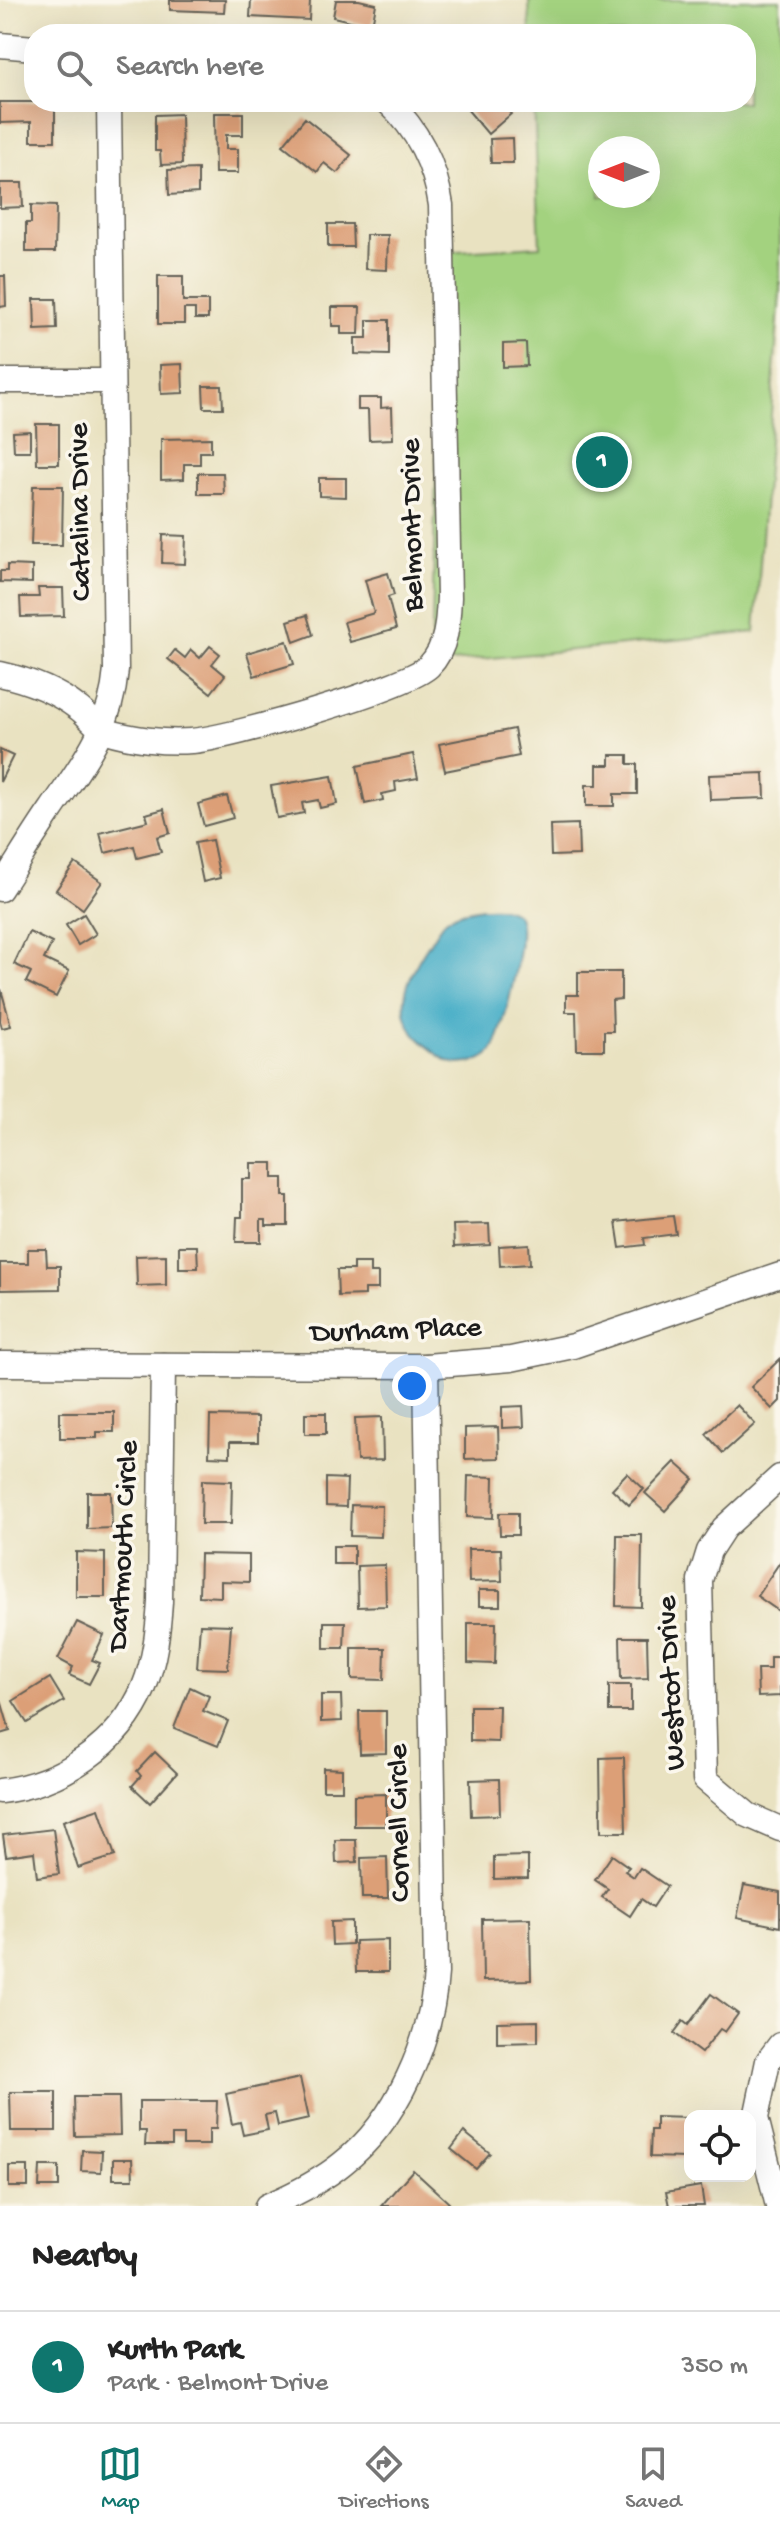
<!DOCTYPE html>
<html lang="en">
<head>
<meta charset="utf-8">
<style>
  :root { --surface:#fff; --page:#f2f2f2; --text:#222; --muted:#767676; --line:#e0e0e0; --accent:#0f766e }
  body { margin:0; font-family:"Gochi Hand",sans-serif; background:var(--page); color:var(--text) }
  .controls { position:absolute; right:24px; bottom:24px; display:grid; overflow:hidden; border-radius:16px; box-shadow:0 8px 32px #0002 }
  .controls button { width:72px; height:72px; display:grid; place-items:center; padding:0; border:0; border-bottom:2px solid var(--line); background:var(--surface); color:var(--text); font:40px sans-serif }
  .compass { position:absolute; left:588px; top:136px; width:72px; height:72px; border-radius:50%; background:var(--surface); box-shadow:0 8px 32px #0002; rotate:270deg }
  .you { position:absolute; left:412px; top:1386px; width:28px; height:28px; margin:-20px; border:6px solid #fff; border-radius:50%; background:#1a73e8; box-shadow:0 0 0 12px #1a73e833 }
  .badge { display:grid; place-items:center; width:52px; height:52px; border-radius:50%; background:var(--accent); color:#fff; font-size:26px; font-weight:700 }
  .pin { position:absolute; translate:-50% -50%; border:4px solid #fff; box-shadow:0 2px 8px #0006 }
  .list { margin:0; padding:0; list-style:none }
  h2 { display:flex; justify-content:space-between; align-items:center; height:104px; margin:0; padding:0 32px; font-size:34px }
  h2 small { font-size:26px; font-weight:400; color:var(--muted) }
  .list li { display:grid; grid-template-columns:52px 1fr auto; gap:24px; align-items:center; box-sizing:border-box; height:112px; padding:0 32px; border-top:2px solid var(--line) }
  .list b { display:block; font-size:30px; white-space:nowrap }
  .list p { margin:0; font-size:26px; white-space:nowrap; color:var(--muted) }
  .list em { font-size:26px; font-style:normal; color:var(--muted) }
  .icon { flex:none; width:44px; height:44px; fill:none; stroke:currentColor; stroke-width:2; stroke-linecap:round; stroke-linejoin:round }
  .map { position:relative; flex:none; width:780px; height:2206px; overflow:hidden }
  .search { position:absolute; background:var(--surface); box-shadow:0 8px 32px #0002; left:24px; right:24px; top:24px; height:88px; display:flex; align-items:center; gap:20px; box-sizing:border-box; padding:0 28px; border-radius:32px; color:var(--muted); font-size:30px }
  .sheet { height:216px; background:var(--surface) }
  nav { display:flex; justify-content:space-around; align-items:center; box-sizing:border-box; height:112px; border-top:2px solid var(--line); background:var(--surface); font-size:22px; color:var(--muted) }
  nav a { display:grid; justify-items:center; gap:4px }
  nav .on { color:var(--accent) }
  .map>svg:first-child { display:block }
  .green { fill:#a3d27f; stroke:#60774e; stroke-width:2; fill-rule:evenodd }
  .water { fill:#47aec7; stroke:#326572; stroke-width:2 }
  .building { fill:#dc9f77 }
  .lines { fill:none; stroke-linecap:round; stroke-linejoin:round }
  .minor-casing { stroke:#646156; stroke-width:27 }
  .minor { stroke:#fff; stroke-width:24 }
  .labels { text-anchor:middle; dominant-baseline:central; stroke-width:7; stroke-linejoin:round; paint-order:stroke }
  .street-label { font-size:30px; fill:#1c1c1c; stroke:#fbf7ec }
</style>
</head>
<body>
<div class="map">
<svg width="780" height="2206" viewBox="0 0 780 2206">
  <rect width="100%" height="100%" fill="#fbf7ec"/>
  <filter id="ink" filterUnits="userSpaceOnUse"><feTurbulence type="fractalNoise" baseFrequency=".0125" numOctaves="2"/><feDisplacementMap in="SourceGraphic" scale="16" xChannelSelector="R" yChannelSelector="G"/><feConvolveMatrix kernelMatrix="1 2 1 2 8 2 1 2 1" color-interpolation-filters="sRGB"/></filter>
  <filter id="wash" filterUnits="userSpaceOnUse"><feTurbulence type="fractalNoise" baseFrequency=".006" numOctaves="4" result="noise"/><feDisplacementMap in="SourceGraphic" scale="32" xChannelSelector="R" yChannelSelector="G"/><feGaussianBlur stdDeviation="1.8" result="paint"/><feColorMatrix in="noise" values="0 0 0 0 0 0 0 0 0 0 0 0 0 0 0 0 0 1.4 0 .05"/><feComposite in="paint" operator="in"/></filter>
  <g filter="url(#wash)">
    <rect width="100%" height="100%" fill="#e9e2c1"/>
    <path class="green" d="M529 0H780V292L755 632 431 664 442 252 540 246 534 102H746V34H530ZM600 148H648V196H600Z"/>
    <path class="water" d="M482 908C493 908 509 906 517 915 529 929 503 1035 492 1051 486 1060 470 1064 459 1064 447 1063 437 1054 427 1046 389 1017 406 978 429 944 434 936 440 924 447 919 457 912 470 910 482 908Z"/>
    <g id="blocks">
      <g class="building">
        <polygon points="170,0 225,0 224,12 170,10"/>
        <polygon points="251,0 310,0 309,20 250,17"/>
        <polygon points="336,0 359,0 376,4 372,26 333,17"/>
        <polygon points="0,102 55,102 55,141 31,141 31,122 0,123"/>
        <polygon points="461,102 501,102 511,114 488,134"/>
        <polygon points="214,113 243,113 243,135 226,135 226,149 238,149 238,173 215,173"/>
        <polygon points="181,114 182,164 161,165 160,151 155,151 155,115"/>
        <polygon points="305,118 351,155 337,173 324,163 317,172 283,145"/>
        <polygon points="512,138 513,163 491,163 490,139"/>
        <polygon points="198,169 198,193 169,195 168,170"/>
        <polygon points="0,183 22,183 23,207 0,208"/>
        <polygon points="31,205 56,206 55,252 26,252 26,223 31,223"/>
        <polygon points="328,224 352,224 353,247 328,247"/>
        <polygon points="366,235 388,235 387,270 365,269"/>
        <polygon points="0,276 5,276 6,306 0,307"/>
        <polygon points="158,276 183,276 183,301 208,301 208,319 195,319 195,309 184,309 184,324 158,324"/>
        <polygon points="34,299 56,299 57,329 35,330"/>
        <polygon points="332,307 360,307 359,334 341,334 341,326 332,326"/>
        <polygon points="367,320 389,320 389,355 355,354 355,338 367,338"/>
        <polygon points="526,343 527,366 503,367 503,344"/>
        <polygon points="182,364 183,393 161,394 160,365"/>
        <polygon points="203,386 222,386 223,408 204,408"/>
        <polygon points="358,398 381,398 381,408 392,407 393,439 369,440 368,410 358,410"/>
        <polygon points="36,424 59,424 59,464 37,464"/>
        <polygon points="30,431 30,451 14,451 13,432"/>
        <polygon points="211,438 211,452 200,452 200,464 184,464 184,479 161,480 161,439"/>
        <polygon points="198,473 223,473 224,494 198,494"/>
        <polygon points="319,478 346,478 346,497 319,496"/>
        <polygon points="33,486 63,486 62,545 31,545"/>
        <polygon points="163,535 186,536 185,564 162,563"/>
        <polygon points="7,565 32,566 32,583 0,582 0,571 7,571"/>
        <polygon points="388,573 394,595 388,597 396,629 350,642 344,622 374,613 365,580"/>
        <polygon points="38,588 63,588 64,616 21,617 20,597 39,597"/>
        <polygon points="307,615 313,635 294,642 288,621"/>
        <polygon points="287,641 294,664 254,676 247,653"/>
        <polygon points="210,646 220,654 212,664 225,675 211,693 168,659 175,650 185,658 191,650 200,658"/>
        <polygon points="514,729 519,756 445,771 439,744"/>
        <polygon points="0,750 13,756 0,782"/>
        <polygon points="413,754 418,778 395,782 396,791 382,794 383,800 365,804 357,766"/>
        <polygon points="610,755 628,755 628,764 637,764 637,794 614,794 614,806 586,806 586,785 597,785 597,765 610,765"/>
        <polygon points="764,773 765,798 710,800 709,775"/>
        <polygon points="332,776 337,804 320,808 318,800 302,803 304,813 277,818 271,786"/>
        <polygon points="227,796 233,818 204,826 198,804"/>
        <polygon points="164,809 170,833 157,837 161,852 137,858 134,846 105,853 100,833 148,821 146,814"/>
        <polygon points="578,824 579,855 551,856 550,825"/>
        <polygon points="212,840 220,878 203,882 195,843"/>
        <polygon points="75,863 102,882 83,909 56,890"/>
        <polygon points="84,914 96,934 78,945 66,925"/>
        <polygon points="29,932 52,943 44,959 69,971 56,997 26,982 31,972 14,964"/>
        <polygon points="578,972 621,972 621,999 612,1000 613,1031 604,1031 604,1050 577,1050 576,1012 566,1012 566,995 578,995"/>
        <polygon points="1,989 11,1026 2,1028 0,1021"/>
        <polygon points="251,1163 273,1163 273,1178 283,1178 283,1196 288,1196 288,1226 266,1226 266,1220 261,1220 261,1242 236,1242 237,1217 242,1217 242,1179 251,1179"/>
        <polygon points="673,1216 676,1234 644,1238 645,1245 620,1248 616,1222"/>
        <polygon points="489,1224 490,1245 454,1247 453,1225"/>
        <polygon points="529,1244 530,1264 500,1266 499,1246"/>
        <polygon points="179,1246 197,1246 198,1268 179,1268"/>
        <polygon points="28,1249 46,1249 47,1266 60,1266 60,1289 0,1290 0,1263 28,1263"/>
        <polygon points="166,1255 166,1285 137,1286 136,1256"/>
        <polygon points="353,1263 370,1263 370,1273 378,1273 378,1289 365,1289 365,1295 338,1296 337,1270 353,1270"/>
        <polygon points="780,1359 780,1401 772,1409 751,1387"/>
        <polygon points="737,1405 755,1424 723,1453 706,1434"/>
        <polygon points="523,1406 524,1427 502,1428 502,1407"/>
        <polygon points="60,1412 114,1412 114,1432 97,1432 97,1438 60,1438"/>
        <rect x="305" y="1413" width="21" height="21"/>
        <polygon points="210,1416 258,1417 258,1442 230,1442 230,1457 209,1456"/>
        <polygon points="382,1417 383,1460 357,1461 355,1418"/>
        <polygon points="498,1427 499,1458 465,1459 465,1428"/>
        <polygon points="675,1462 694,1479 665,1511 645,1493"/>
        <polygon points="627,1473 644,1489 629,1505 612,1489"/>
        <polygon points="468,1476 494,1477 493,1518 467,1517"/>
        <polygon points="326,1478 347,1479 346,1507 326,1506"/>
        <polygon points="202,1480 232,1481 231,1524 201,1524"/>
        <polygon points="87,1492 111,1492 112,1528 87,1529"/>
        <polygon points="351,1505 382,1506 381,1537 350,1536"/>
        <polygon points="499,1513 518,1513 518,1535 500,1535"/>
        <polygon points="617,1535 642,1535 641,1607 616,1606"/>
        <rect x="333" y="1546" width="21" height="18"/>
        <polygon points="468,1549 501,1549 502,1581 469,1582"/>
        <polygon points="76,1552 105,1553 105,1597 76,1597"/>
        <polygon points="200,1554 249,1555 249,1582 221,1581 221,1597 199,1596"/>
        <polygon points="780,1562 780,1612 757,1596"/>
        <polygon points="385,1565 386,1606 358,1607 357,1566"/>
        <rect x="479" y="1590" width="21" height="16"/>
        <polygon points="77,1622 104,1635 92,1660 100,1663 89,1684 69,1675 73,1667 58,1659"/>
        <polygon points="324,1622 345,1622 344,1648 324,1648"/>
        <polygon points="468,1623 496,1623 495,1664 468,1663"/>
        <polygon points="200,1624 231,1625 228,1669 197,1668"/>
        <polygon points="620,1637 647,1637 648,1678 621,1679"/>
        <polygon points="352,1648 385,1648 384,1680 352,1679"/>
        <polygon points="770,1657 780,1657 780,1696 758,1697 757,1669 770,1669"/>
        <polygon points="50,1678 64,1701 27,1723 13,1701"/>
        <rect x="609" y="1685" width="22" height="26"/>
        <polygon points="190,1687 209,1696 203,1711 228,1721 218,1746 174,1728"/>
        <polygon points="321,1695 341,1695 342,1721 321,1722"/>
        <polygon points="1,1700 10,1731 0,1734 0,1701"/>
        <polygon points="470,1706 499,1706 498,1742 470,1741"/>
        <polygon points="359,1711 386,1711 386,1753 360,1754"/>
        <polygon points="155,1752 177,1773 150,1803 132,1786 141,1776 137,1771"/>
        <polygon points="624,1757 626,1832 601,1832 600,1758"/>
        <polygon points="323,1768 342,1769 342,1790 323,1790"/>
        <polygon points="499,1779 500,1815 471,1816 470,1780"/>
        <polygon points="386,1794 386,1826 354,1826 354,1795"/>
        <polygon points="99,1809 115,1856 78,1868 63,1821"/>
        <polygon points="53,1829 59,1874 37,1877 34,1852 6,1856 3,1835"/>
        <polygon points="335,1840 356,1840 357,1862 336,1863"/>
        <polygon points="612,1855 629,1867 625,1871 634,1877 640,1868 667,1886 653,1907 641,1899 630,1916 602,1897 608,1889 595,1880"/>
        <polygon points="528,1856 528,1878 494,1879 494,1857"/>
        <polygon points="387,1857 388,1898 362,1898 361,1858"/>
        <polygon points="744,1885 780,1892 780,1927 737,1918"/>
        <polygon points="530,1918 531,1980 483,1981 482,1919"/>
        <polygon points="352,1921 352,1944 332,1945 331,1922"/>
        <polygon points="388,1940 388,1972 356,1972 355,1941"/>
        <polygon points="711,1994 738,2014 725,2032 720,2029 701,2053 674,2033 683,2021 688,2025"/>
        <polygon points="538,2021 538,2042 497,2043 497,2022"/>
        <polygon points="300,2078 309,2119 278,2126 275,2113 265,2115 268,2130 243,2135 240,2122 232,2124 226,2094"/>
        <polygon points="10,2092 56,2092 56,2131 11,2131"/>
        <polygon points="74,2097 119,2097 120,2135 75,2136"/>
        <polygon points="139,2101 217,2101 216,2129 209,2129 209,2145 183,2145 183,2135 172,2135 172,2145 145,2145 146,2131 139,2131"/>
        <polygon points="656,2117 690,2118 686,2158 650,2157 651,2130 656,2130"/>
        <polygon points="464,2132 490,2153 476,2169 451,2149"/>
        <polygon points="82,2150 102,2151 101,2172 81,2171"/>
        <polygon points="113,2159 132,2159 133,2179 113,2179"/>
        <rect x="9" y="2166" width="19" height="21"/>
        <polygon points="40,2166 59,2166 59,2187 39,2187"/>
        <polygon points="413,2170 449,2203 446,2206 381,2206"/>
        <polygon points="701,2186 704,2206 669,2206 666,2192"/>
      </g>
    </g>
  </g>
  <g filter="url(#ink)">
    <use href="#blocks" fill-opacity="0" stroke="#646156" stroke-width="2"/>
    <g class="lines">
      <defs>
        <g id="minor">
          <polyline points="0,45 34,48"/>
          <polyline points="0,381 111,381"/>
          <path d="M0 674C27 680 56 691 78 708 87 714 95 727 106 731 132 739 164 743 191 741 227 739 406 688 429 666 447 648 448 621 449 597L441 205C435 164 418 130 388 102"/>
          <path d="M0 889C17 863 33 836 51 810 83 763 111 729 116 670L109 102"/>
          <polyline points="0,1364 426,1366 511,1359 573,1346 780,1275"/>
          <polyline points="780,1477 724,1528 709,1551 700,1580 705,1779 748,1815 780,1829"/>
          <path d="M0 1791C61 1784 120 1745 144 1687 155 1660 158 1631 160 1602L163 1365"/>
          <path d="M267 2206C293 2195 320 2182 343 2163 397 2121 432 2040 436 1973L426 1366"/>
          <polyline points="778,2206 756,2118 768,2061 780,2045"/>
        </g>
      </defs>
      <use href="#minor" class="minor-casing"/>
      <use href="#minor" class="minor"/>
    </g>
  </g>
  <g class="labels">
    <g class="street-label">
      <text transform="translate(82 512) rotate(-91)">Catalina Drive</text>
      <text transform="translate(414 525) rotate(-91)">Belmont Drive</text>
      <text transform="translate(396 1332) rotate(-2)">Durham Place</text>
      <text transform="translate(125 1546) rotate(-87)">Dartmouth Circle</text>
      <text transform="translate(673 1683) rotate(-93)">Westcot Drive</text>
      <text transform="translate(401 1823) rotate(-91)">Cornell Circle</text>
    </g>
  </g>
</svg>
<div class="controls">
<button><svg class="icon" aria-label="locate" viewBox="0 0 24 24"><circle cx="12" cy="12" r="6"/><path d="M12 2v4M12 18v4M2 12h4M18 12h4"/></svg></button>
</div>
<svg class="compass" viewBox="-18 -18 36 36"><path d="M0-13l5 13h-10z" fill="#e53935"/><path d="M0 13l5-13h-10z" fill="#767676"/></svg>
<div class="you"></div>
<div class="pin badge" style="left:602px;top:462px">1</div>
<div class="search"><svg class="icon" aria-label="search" viewBox="0 0 24 24"><circle cx="10" cy="10" r="6"/><path d="M15 15l6 6"/></svg>Search here</div>
</div>
<section class="sheet">
<h2>Nearby<small></small></h2>
<ul class="list">
<li><span class="badge">1</span><div><b>Kurth Park</b><p>Park · Belmont Drive</p></div><em>350 m</em></li>
</ul>
</section>
<nav>
<a class="on"><svg class="icon" aria-label="map" viewBox="0 0 24 24"><path d="M3 6l6-2 6 2 6-2v14l-6 2-6-2-6 2zM9 4v14M15 6v14"/></svg>Map</a>
<a><svg class="icon" aria-label="directions" viewBox="0 0 24 24"><path d="M12 3l9 9-9 9-9-9zM9 14v-3h6M13 9l2 2-2 2"/></svg>Directions</a>
<a><svg class="icon" aria-label="saved" viewBox="0 0 24 24"><path d="M7 4h10v16l-5-4-5 4z"/></svg>Saved</a>
</nav>
</body>
</html>
